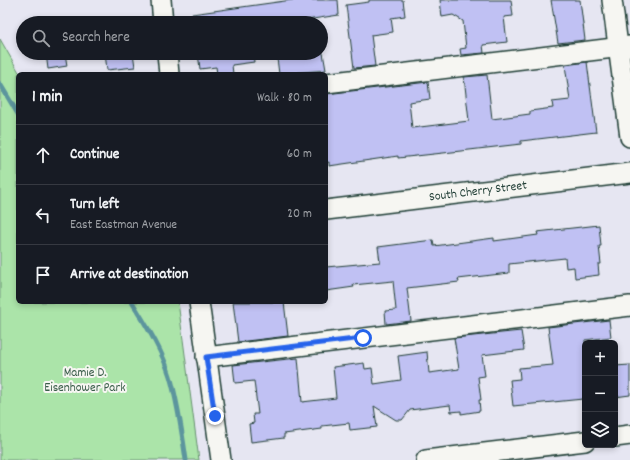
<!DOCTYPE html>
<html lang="en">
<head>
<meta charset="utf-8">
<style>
  :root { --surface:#171b24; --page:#20242c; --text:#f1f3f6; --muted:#9ea1a6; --line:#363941 }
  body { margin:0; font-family:Dekko,sans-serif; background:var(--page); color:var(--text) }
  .controls { position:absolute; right:12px; bottom:12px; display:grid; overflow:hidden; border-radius:6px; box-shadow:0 2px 6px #0003 }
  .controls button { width:36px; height:36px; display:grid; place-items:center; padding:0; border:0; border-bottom:1px solid var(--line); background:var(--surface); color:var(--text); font:20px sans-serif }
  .stop { position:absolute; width:12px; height:12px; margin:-9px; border:3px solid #2563eb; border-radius:50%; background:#fff }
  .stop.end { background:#2563eb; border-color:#fff; box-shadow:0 1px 4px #0008 }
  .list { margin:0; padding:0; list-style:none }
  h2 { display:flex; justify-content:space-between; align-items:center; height:52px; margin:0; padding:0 16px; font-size:17px }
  h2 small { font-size:13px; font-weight:400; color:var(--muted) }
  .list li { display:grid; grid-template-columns:26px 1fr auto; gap:12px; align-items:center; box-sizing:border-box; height:60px; padding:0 16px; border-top:1px solid var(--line) }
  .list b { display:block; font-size:15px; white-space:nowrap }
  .list p { margin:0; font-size:13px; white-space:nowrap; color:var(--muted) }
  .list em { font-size:13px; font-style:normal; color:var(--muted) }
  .icon { flex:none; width:22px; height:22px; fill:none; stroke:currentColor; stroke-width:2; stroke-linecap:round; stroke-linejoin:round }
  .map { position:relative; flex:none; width:630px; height:460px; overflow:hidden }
  .search { position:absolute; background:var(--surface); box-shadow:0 2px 6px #0003; left:16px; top:16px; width:312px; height:44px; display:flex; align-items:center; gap:10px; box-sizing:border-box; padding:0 14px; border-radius:22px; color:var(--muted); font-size:15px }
  .panel { position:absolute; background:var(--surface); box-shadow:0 2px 6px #0003; left:16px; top:72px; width:312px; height:232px; border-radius:6px }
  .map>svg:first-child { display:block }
  .green { fill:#abe4a9; stroke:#65906e }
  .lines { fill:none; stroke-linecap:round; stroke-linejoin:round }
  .stream { stroke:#5b959d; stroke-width:5 }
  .building { fill:#c0c1f3; stroke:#1f3d34 }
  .minor-casing { stroke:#1f3d34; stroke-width:22 }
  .minor { stroke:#f6f6f2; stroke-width:19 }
  .route { stroke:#2563eb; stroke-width:5 }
  .labels { text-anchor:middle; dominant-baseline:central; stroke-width:4; stroke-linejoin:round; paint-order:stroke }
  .street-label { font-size:13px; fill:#1f3d34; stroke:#f6f6f2 }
  .park-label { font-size:13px; fill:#3b5e4b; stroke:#f6f6f2 }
</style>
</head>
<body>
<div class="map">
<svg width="630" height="460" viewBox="0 0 630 460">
  <rect width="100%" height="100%" fill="#e6e6f2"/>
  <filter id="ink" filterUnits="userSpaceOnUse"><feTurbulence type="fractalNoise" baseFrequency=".025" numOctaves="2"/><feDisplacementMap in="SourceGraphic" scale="8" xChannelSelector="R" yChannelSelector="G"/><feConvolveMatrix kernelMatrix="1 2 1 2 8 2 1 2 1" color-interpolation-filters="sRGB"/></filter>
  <g filter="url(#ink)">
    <polygon class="green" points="0,39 20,74 18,74 18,302 178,302 199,460 0,460"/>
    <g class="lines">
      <g class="stream">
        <polyline points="0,84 18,114"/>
        <path d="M132 302C146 325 162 350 170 376 178 403 182 432 186 460"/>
      </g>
    </g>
    <g class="building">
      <polygon points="292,0 338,0 339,15 286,23 193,23 192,14"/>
      <polygon points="369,0 403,0 405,16 391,18 393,32 371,35 375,66 354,68 346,5 369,2"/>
      <polygon points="440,0 511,0 513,16 504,17 507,42 483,45 484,53 461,55 460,49 466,48 463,21 453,15 442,17"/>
      <polygon points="551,0 580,0 585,40 558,43"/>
      <polygon points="46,53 65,53 67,66 48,69"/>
      <polygon points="105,53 133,53 135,67 107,70"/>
      <polygon points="198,53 253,53 254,62 232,65 233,74 217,74 216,67 200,69"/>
      <polygon points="306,53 323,53 326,70 279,74 277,58 306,54"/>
      <polygon points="587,62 596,132 521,141 521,144 452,152 398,158 398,156 329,166 329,162 326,163 326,94 428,82 430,99 409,102 412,128 469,121 464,77 487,75 492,119 530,114 530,111 553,108 552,102 570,100 565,65"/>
      <polygon points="599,225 601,246 599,246 601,264 598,264 599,275 575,278 574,267 566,268 565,258 509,264 509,273 458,279 459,282 407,288 411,321 386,324 385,311 396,310 393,281 353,285 354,287 326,291 326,267 380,262 378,247 433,240 434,246 494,238 494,241 538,235 537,232"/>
      <polygon points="233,302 284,302 288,336 238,342"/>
      <polygon points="609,320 611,337 585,340 585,397 583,399 513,406 510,380 520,379 519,368 553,365 548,327"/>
      <polygon points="521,331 524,350 482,355 485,376 478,377 481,400 479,400 480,411 461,414 461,411 451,412 450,405 410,410 402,420 396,420 374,406 377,427 350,430 349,423 322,426 322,429 284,434 284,438 251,442 249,424 254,423 253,414 258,414 254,381 235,383 233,365 298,358 302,402 336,398 333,367 364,363 365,369 372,368 374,384 401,380 398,356 427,352 429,373 459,369 454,338"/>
      <polygon points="630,365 630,395 615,397 615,366"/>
    </g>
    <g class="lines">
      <defs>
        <g id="minor">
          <polyline points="161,0 163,23"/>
          <polyline points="612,0 630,137"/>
          <polyline points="167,53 169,74"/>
          <polyline points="326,83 630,46"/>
          <polyline points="326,210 630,173"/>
          <polyline points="199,302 221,460"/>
          <polyline points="206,357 630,306"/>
          <polyline points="615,437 630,435"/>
          <polyline points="426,460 585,441"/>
        </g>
      </defs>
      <use href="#minor" class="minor-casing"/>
      <use href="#minor" class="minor"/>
    </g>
  </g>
  <g class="lines" filter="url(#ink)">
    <polyline class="route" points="215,416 206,357 363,338"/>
  </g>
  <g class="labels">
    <g class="street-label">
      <text transform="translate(478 192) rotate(-7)">South Cherry Street</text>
    </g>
    <g class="park-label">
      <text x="85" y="373">Mamie D.<tspan x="85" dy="15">Eisenhower Park</tspan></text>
    </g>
  </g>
</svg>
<div class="controls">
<button>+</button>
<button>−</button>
<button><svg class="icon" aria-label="layers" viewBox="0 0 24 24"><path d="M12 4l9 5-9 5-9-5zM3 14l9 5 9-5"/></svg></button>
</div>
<div class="stop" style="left:363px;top:338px"></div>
<div class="stop end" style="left:215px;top:416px"></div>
<div class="search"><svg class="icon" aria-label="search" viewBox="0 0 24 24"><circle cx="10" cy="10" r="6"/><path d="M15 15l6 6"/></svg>Search here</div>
<section class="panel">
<h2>1 min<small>Walk · 80 m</small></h2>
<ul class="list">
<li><svg class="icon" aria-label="ahead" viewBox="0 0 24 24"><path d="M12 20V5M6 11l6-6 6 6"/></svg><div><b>Continue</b></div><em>60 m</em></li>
<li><svg class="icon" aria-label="left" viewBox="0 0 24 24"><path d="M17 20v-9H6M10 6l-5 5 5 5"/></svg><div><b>Turn left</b><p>East Eastman Avenue</p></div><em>20 m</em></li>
<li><svg class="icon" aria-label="arrive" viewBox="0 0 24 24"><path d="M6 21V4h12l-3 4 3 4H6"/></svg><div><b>Arrive at destination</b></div></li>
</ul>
</section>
</div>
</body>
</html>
